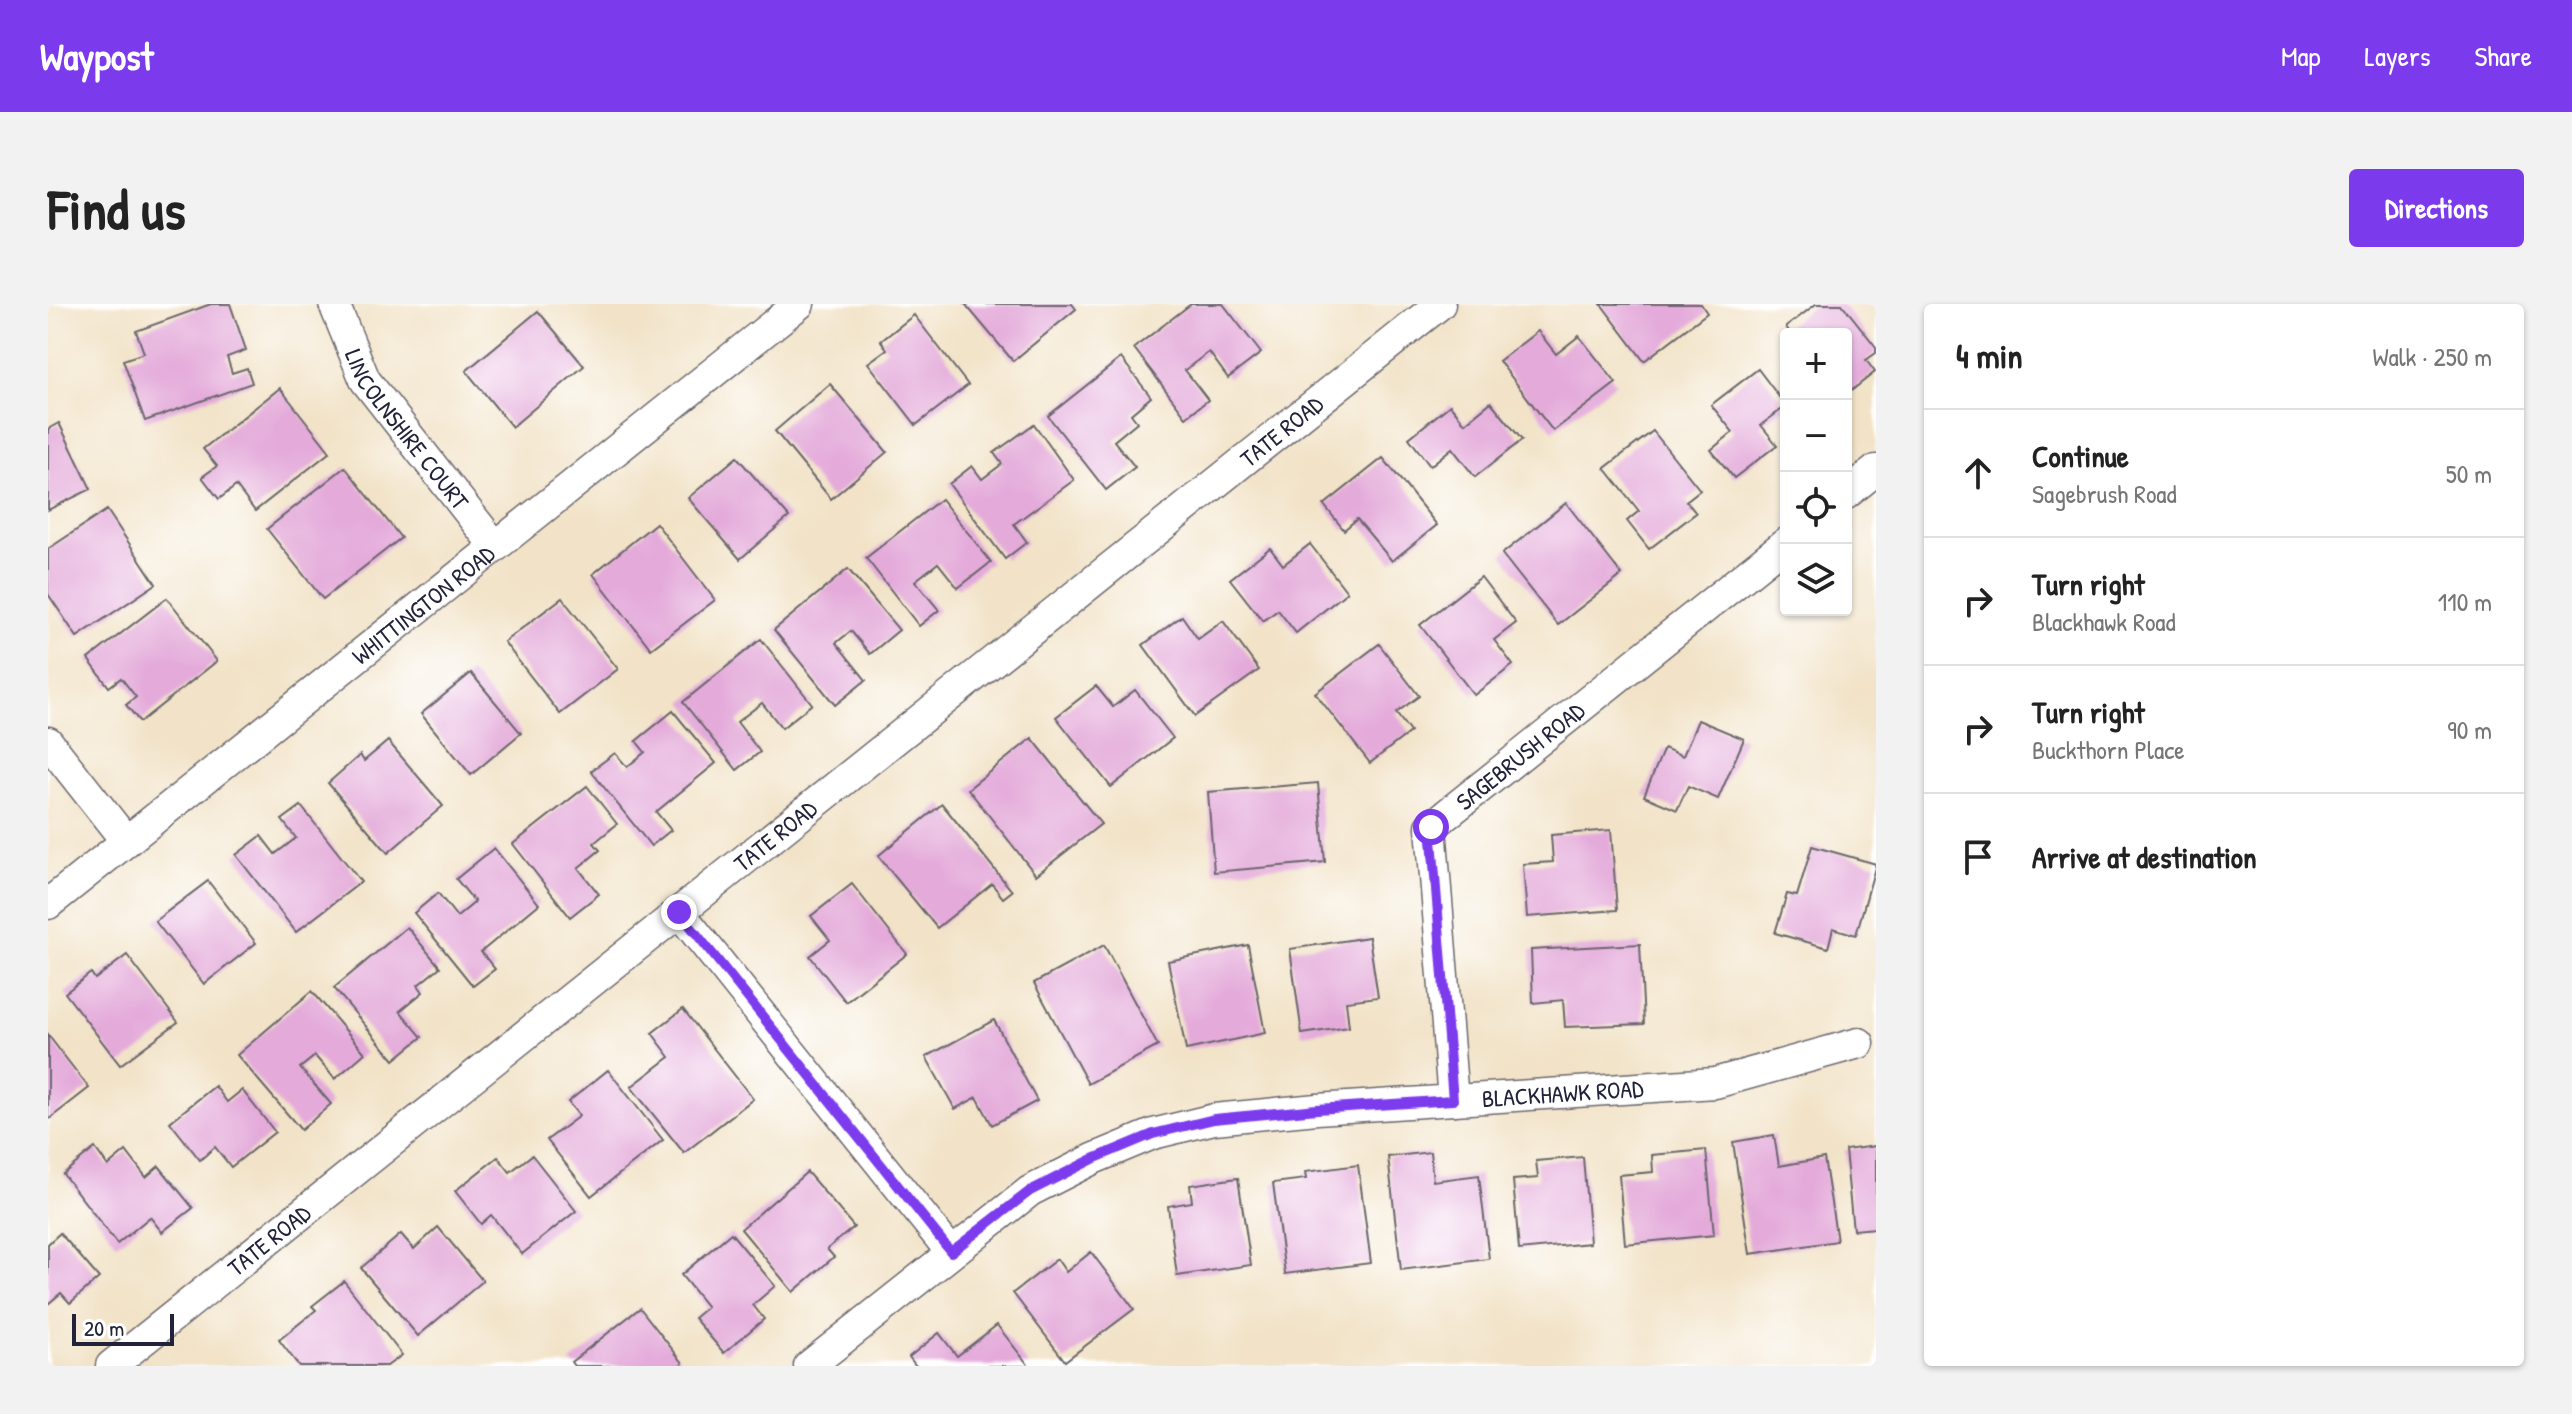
<!DOCTYPE html>
<html lang="en">
<head>
<meta charset="utf-8">
<style>
  :root { --surface:#fff; --page:#f2f2f2; --text:#222; --muted:#767676; --line:#e0e0e0; --accent:#7c3aed }
  body { margin:0; font-family:"Patrick Hand",sans-serif; background:var(--page); color:var(--text) }
  .controls { position:absolute; right:24px; top:24px; display:grid; overflow:hidden; border-radius:8px; box-shadow:0 2px 6px #0004 }
  .controls button { width:72px; height:72px; display:grid; place-items:center; padding:0; border:0; border-bottom:2px solid var(--line); background:var(--surface); color:var(--text); font:40px sans-serif }
  .scale { position:absolute; left:24px; bottom:20px; width:102px; box-sizing:border-box; padding-left:8px; border:4px solid #22223b; border-top:0; font-size:22px; line-height:28px; white-space:nowrap; color:#22223b; -webkit-text-stroke:6px #fff; paint-order:stroke }
  .stop { position:absolute; width:24px; height:24px; margin:-18px; border:6px solid #7c3aed; border-radius:50%; background:#fff }
  .stop.end { background:#7c3aed; border-color:#fff; box-shadow:0 2px 8px #0008 }
  .list { margin:0; padding:0; list-style:none }
  h2 { display:flex; justify-content:space-between; align-items:center; height:104px; margin:0; padding:0 32px; font-size:34px }
  h2 small { font-size:26px; font-weight:400; color:var(--muted) }
  .list li { display:grid; grid-template-columns:52px 1fr auto; gap:24px; align-items:center; box-sizing:border-box; height:128px; padding:0 32px; border-top:2px solid var(--line) }
  .list b { display:block; font-size:30px; white-space:nowrap }
  .list p { margin:0; font-size:26px; white-space:nowrap; color:var(--muted) }
  .list em { font-size:26px; font-style:normal; color:var(--muted) }
  .icon { flex:none; width:44px; height:44px; fill:none; stroke:currentColor; stroke-width:2; stroke-linecap:round; stroke-linejoin:round }
  .map { position:relative; flex:none; width:1828px; height:1062px; overflow:hidden; border-radius:8px }
  header { display:flex; align-items:center; gap:48px; box-sizing:border-box; height:112px; padding:0 40px; background:var(--accent); color:#fff }
  header strong { font-size:38px }
  nav { display:flex; gap:44px; margin-inline-start:auto; font-size:28px }
  .intro { display:flex; align-items:center; justify-content:space-between; box-sizing:border-box; height:192px; padding:0 48px }
  h1 { margin:0; font-size:56px }
  .button { padding:20px 36px; border-radius:8px; background:var(--accent); color:#fff; font-size:28px; font-weight:700 }
  main { display:flex; gap:48px; padding:0 48px }
  aside { flex:1; background:var(--surface); border-radius:8px; box-shadow:0 2px 6px #0004 }
  .map>svg:first-child { display:block }
  .building { fill:#e4abda }
  .lines { fill:none; stroke-linecap:round; stroke-linejoin:round }
  .minor-casing { stroke:#6b666c; stroke-width:33 }
  .minor { stroke:#fff; stroke-width:30 }
  .route { stroke:#7c3aed; stroke-width:10 }
  .labels { text-anchor:middle; dominant-baseline:central; stroke-width:8; stroke-linejoin:round; paint-order:stroke }
  .street-label { font-size:24px; fill:#22223b; stroke:#fff }
</style>
</head>
<body>
<header>
<strong>Waypost</strong>
<nav><a>Map</a><a>Layers</a><a>Share</a></nav>
</header>
<div class="intro"><h1>Find us</h1><a class="button">Directions</a></div>
<main>
<div class="map">
<svg width="1828" height="1062" viewBox="0 0 1828 1062">
  <rect width="100%" height="100%" fill="#fff"/>
  <filter id="ink" filterUnits="userSpaceOnUse"><feTurbulence type="fractalNoise" baseFrequency=".0125" numOctaves="2"/><feDisplacementMap in="SourceGraphic" scale="16" xChannelSelector="R" yChannelSelector="G"/><feConvolveMatrix kernelMatrix="1 2 1 2 8 2 1 2 1" color-interpolation-filters="sRGB"/></filter>
  <filter id="wash" filterUnits="userSpaceOnUse"><feTurbulence type="fractalNoise" baseFrequency=".006" numOctaves="4" result="noise"/><feDisplacementMap in="SourceGraphic" scale="32" xChannelSelector="R" yChannelSelector="G"/><feGaussianBlur stdDeviation="1.8" result="paint"/><feColorMatrix in="noise" values="0 0 0 0 0 0 0 0 0 0 0 0 0 0 0 0 0 1.4 0 .05"/><feComposite in="paint" operator="in"/></filter>
  <g filter="url(#wash)">
    <rect width="100%" height="100%" fill="#f2e3c8"/>
    <g id="blocks">
      <g class="building">
        <polygon points="163,0 182,0 198,46 179,53 184,69 199,64 204,79 97,117 75,56 96,49 88,27"/>
        <polygon points="917,0 1024,0 1028,5 965,57"/>
        <polygon points="1143,0 1175,0 1213,49 1180,74 1161,48 1137,66 1160,96 1138,113 1086,44"/>
        <polygon points="1553,0 1653,0 1659,9 1596,57"/>
        <polygon points="1768,0 1794,0 1828,43 1828,49 1818,56 1827,68 1798,91 1798,30 1743,30 1738,23"/>
        <polygon points="490,7 536,62 464,123 418,67"/>
        <polygon points="866,11 920,81 868,121 820,59 839,45 833,37"/>
        <polygon points="1490,27 1508,50 1531,32 1568,79 1505,127 1451,57"/>
        <polygon points="1073,54 1103,93 1083,110 1089,118 1066,137 1087,163 1058,186 1000,112"/>
        <polygon points="1710,65 1738,102 1713,121 1729,141 1686,174 1663,146 1685,128 1663,101"/>
        <polygon points="782,80 839,148 783,195 727,127"/>
        <polygon points="232,84 282,148 207,207 188,182 171,195 154,173 169,162 155,145"/>
        <polygon points="1443,98 1474,136 1427,173 1404,144 1382,162 1361,134 1402,101 1417,119"/>
        <polygon points="11,119 43,185 0,206 0,125"/>
        <polygon points="986,120 1026,176 966,220 979,238 957,255 901,180 924,162 934,175 954,160 946,149"/>
        <polygon points="1605,127 1652,186 1638,197 1648,209 1601,245 1579,217 1591,207 1557,164"/>
        <polygon points="689,153 741,213 692,255 640,194"/>
        <polygon points="1335,154 1389,221 1344,257 1309,215 1296,226 1276,201"/>
        <polygon points="297,163 353,234 275,295 219,225"/>
        <polygon points="893,195 943,258 910,284 890,259 867,277 891,306 871,322 818,254"/>
        <polygon points="1518,199 1574,271 1510,321 1454,250"/>
        <polygon points="59,206 108,280 29,333 0,290 0,245"/>
        <polygon points="608,219 667,296 603,345 545,270"/>
        <polygon points="1262,240 1299,288 1248,329 1230,306 1215,317 1182,275 1222,244 1235,261"/>
        <polygon points="800,265 851,326 822,350 803,327 788,339 818,376 787,401 726,326"/>
        <polygon points="1433,273 1468,319 1446,336 1465,361 1426,391 1372,321"/>
        <polygon points="119,294 169,357 92,418 78,401 88,393 73,374 61,383 40,355"/>
        <polygon points="514,294 570,365 512,410 456,338"/>
        <polygon points="1134,312 1150,335 1175,317 1211,366 1147,412 1095,341"/>
        <polygon points="713,335 764,400 734,424 714,399 689,418 712,448 689,466 635,398"/>
        <polygon points="1331,340 1371,392 1348,409 1362,428 1322,459 1267,389"/>
        <polygon points="423,369 473,429 423,471 373,410"/>
        <polygon points="1048,382 1065,403 1087,386 1125,434 1063,483 1008,413"/>
        <polygon points="625,407 668,459 608,508 623,526 603,542 543,467 567,449 579,463 597,448 588,437"/>
        <polygon points="1650,416 1696,435 1670,495 1640,482 1629,506 1596,492 1616,444 1635,452"/>
        <polygon points="984,434 1053,520 988,571 920,485"/>
        <polygon points="340,437 395,502 340,549 280,479 312,451 316,457"/>
        <polygon points="1270,479 1277,558 1166,568 1160,488"/>
        <polygon points="539,482 569,520 546,539 552,546 530,564 551,590 522,613 465,540"/>
        <polygon points="894,500 964,587 955,594 944,580 889,624 830,552"/>
        <polygon points="253,502 313,578 248,628 188,551 213,532 227,550 248,534 234,516"/>
        <polygon points="1563,526 1569,606 1479,613 1475,560 1505,558 1503,531"/>
        <polygon points="1764,542 1828,560 1808,631 1785,624 1780,644 1727,629 1739,590 1749,592"/>
        <polygon points="446,544 491,600 433,648 447,665 425,682 366,609 390,589 409,613 427,598 408,575"/>
        <polygon points="160,577 208,639 156,680 107,617"/>
        <polygon points="804,580 859,650 798,698 762,652 782,636 763,612"/>
        <polygon points="359,623 392,663 370,681 375,688 352,707 374,733 346,756 286,684"/>
        <polygon points="1321,633 1330,693 1298,697 1301,723 1254,730 1242,645"/>
        <polygon points="1592,640 1596,720 1517,723 1515,696 1485,699 1483,646"/>
        <polygon points="1056,641 1110,742 1040,780 986,679"/>
        <polygon points="1200,641 1217,729 1138,746 1120,657"/>
        <polygon points="79,651 130,718 72,761 17,689 43,669 47,675"/>
        <polygon points="264,687 317,749 287,775 267,752 252,764 283,800 253,826 189,751"/>
        <polygon points="635,705 705,795 636,849 583,783 622,753 604,729"/>
        <polygon points="946,716 989,797 944,821 929,793 907,805 878,753"/>
        <polygon points="0,731 41,784 0,816"/>
        <polygon points="560,766 615,836 543,892 499,836 531,812 520,798"/>
        <polygon points="167,782 179,798 194,786 227,828 183,863 167,843 152,856 122,818"/>
        <polygon points="1726,831 1731,862 1776,854 1789,937 1702,950 1685,838"/>
        <polygon points="1828,842 1828,924 1805,926 1797,846"/>
        <polygon points="47,844 60,862 78,847 98,873 111,862 145,904 114,928 102,913 69,940 15,870"/>
        <polygon points="1658,846 1666,931 1577,940 1571,871 1605,868 1604,851"/>
        <polygon points="1382,848 1385,877 1431,871 1441,955 1353,966 1340,853"/>
        <polygon points="484,851 528,907 474,950 443,911 433,920 407,887 450,853 462,868"/>
        <polygon points="1535,853 1542,939 1471,946 1465,876 1490,874 1488,857"/>
        <polygon points="1310,861 1323,959 1237,970 1225,879 1258,875 1257,868"/>
        <polygon points="759,868 806,923 779,945 786,953 745,988 693,925"/>
        <polygon points="1190,874 1203,961 1129,972 1120,902 1144,898 1142,881"/>
        <polygon points="390,923 435,977 370,1032 313,964 353,930 366,945"/>
        <polygon points="12,929 51,974 22,999 13,989 0,1000 0,940"/>
        <polygon points="683,929 727,982 705,1001 716,1015 676,1049 646,1014 659,1003 633,971"/>
        <polygon points="1043,948 1086,1005 1017,1057 965,989 1009,955 1018,968"/>
        <polygon points="296,977 354,1051 339,1062 251,1062 231,1036 268,1006 264,1002"/>
        <polygon points="592,1004 635,1059 632,1062 526,1062 523,1058"/>
        <polygon points="949,1021 981,1062 868,1062 861,1053 891,1029 909,1052"/>
      </g>
    </g>
  </g>
  <g filter="url(#ink)">
    <use href="#blocks" fill-opacity="0" stroke="#6b666c" stroke-width="2"/>
    <g class="lines">
      <defs>
        <g id="minor">
          <path id="s1" d="M286 0 317 76 447 242"/>
          <polyline points="1798,190 1828,166"/>
          <polyline points="0,438 78,537"/>
          <path id="s2" d="M0 600 751 0"/>
          <polyline points="631,608 903,948"/>
          <path id="s3" d="M1405 796 1383 523 1738 239"/>
          <path id="s4" d="M63 1062 1392 0"/>
          <path id="s5" d="M761 1062 982 887 1045 855 1105 830 1166 815 1269 805 1667 779 1811 739"/>
        </g>
      </defs>
      <use href="#minor" class="minor-casing"/>
      <use href="#minor" class="minor"/>
    </g>
  </g>
  <g class="lines" filter="url(#ink)">
    <polyline class="route" points="631,608 903,948 982,887 1045,855 1105,830 1166,815 1269,805 1405,796 1383,523"/>
  </g>
  <g class="labels">
    <g class="street-label">
      <text stroke="none"><textPath href="#s1" startOffset="146">LINCOLNSHIRE COURT</textPath></text>
      <text stroke="none"><textPath href="#s4" startOffset="1498">TATE ROAD</textPath></text>
      <text stroke="none"><textPath href="#s2" startOffset="480">WHITTINGTON ROAD</textPath></text>
      <text stroke="none"><textPath href="#s3" startOffset="388">SAGEBRUSH ROAD</textPath></text>
      <text stroke="none"><textPath href="#s4" startOffset="850">TATE ROAD</textPath></text>
      <text stroke="none"><textPath href="#s5" startOffset="830">BLACKHAWK ROAD</textPath></text>
      <text stroke="none"><textPath href="#s4" startOffset="202">TATE ROAD</textPath></text>
    </g>
  </g>
</svg>
<div class="controls">
<button>+</button>
<button>−</button>
<button><svg class="icon" aria-label="locate" viewBox="0 0 24 24"><circle cx="12" cy="12" r="6"/><path d="M12 2v4M12 18v4M2 12h4M18 12h4"/></svg></button>
<button><svg class="icon" aria-label="layers" viewBox="0 0 24 24"><path d="M12 4l9 5-9 5-9-5zM3 14l9 5 9-5"/></svg></button>
</div>
<div class="scale">20 m</div>
<div class="stop" style="left:1383px;top:523px"></div>
<div class="stop end" style="left:631px;top:608px"></div>
</div>
<aside>
<h2>4 min<small>Walk · 250 m</small></h2>
<ul class="list">
<li><svg class="icon" aria-label="ahead" viewBox="0 0 24 24"><path d="M12 20V5M6 11l6-6 6 6"/></svg><div><b>Continue</b><p>Sagebrush Road</p></div><em>50 m</em></li>
<li><svg class="icon" aria-label="right" viewBox="0 0 24 24"><path d="M7 20v-9h11M14 6l5 5-5 5"/></svg><div><b>Turn right</b><p>Blackhawk Road</p></div><em>110 m</em></li>
<li><svg class="icon" aria-label="right" viewBox="0 0 24 24"><path d="M7 20v-9h11M14 6l5 5-5 5"/></svg><div><b>Turn right</b><p>Buckthorn Place</p></div><em>90 m</em></li>
<li><svg class="icon" aria-label="arrive" viewBox="0 0 24 24"><path d="M6 21V4h12l-3 4 3 4H6"/></svg><div><b>Arrive at destination</b></div></li>
</ul>
</aside>
</main>
</body>
</html>
